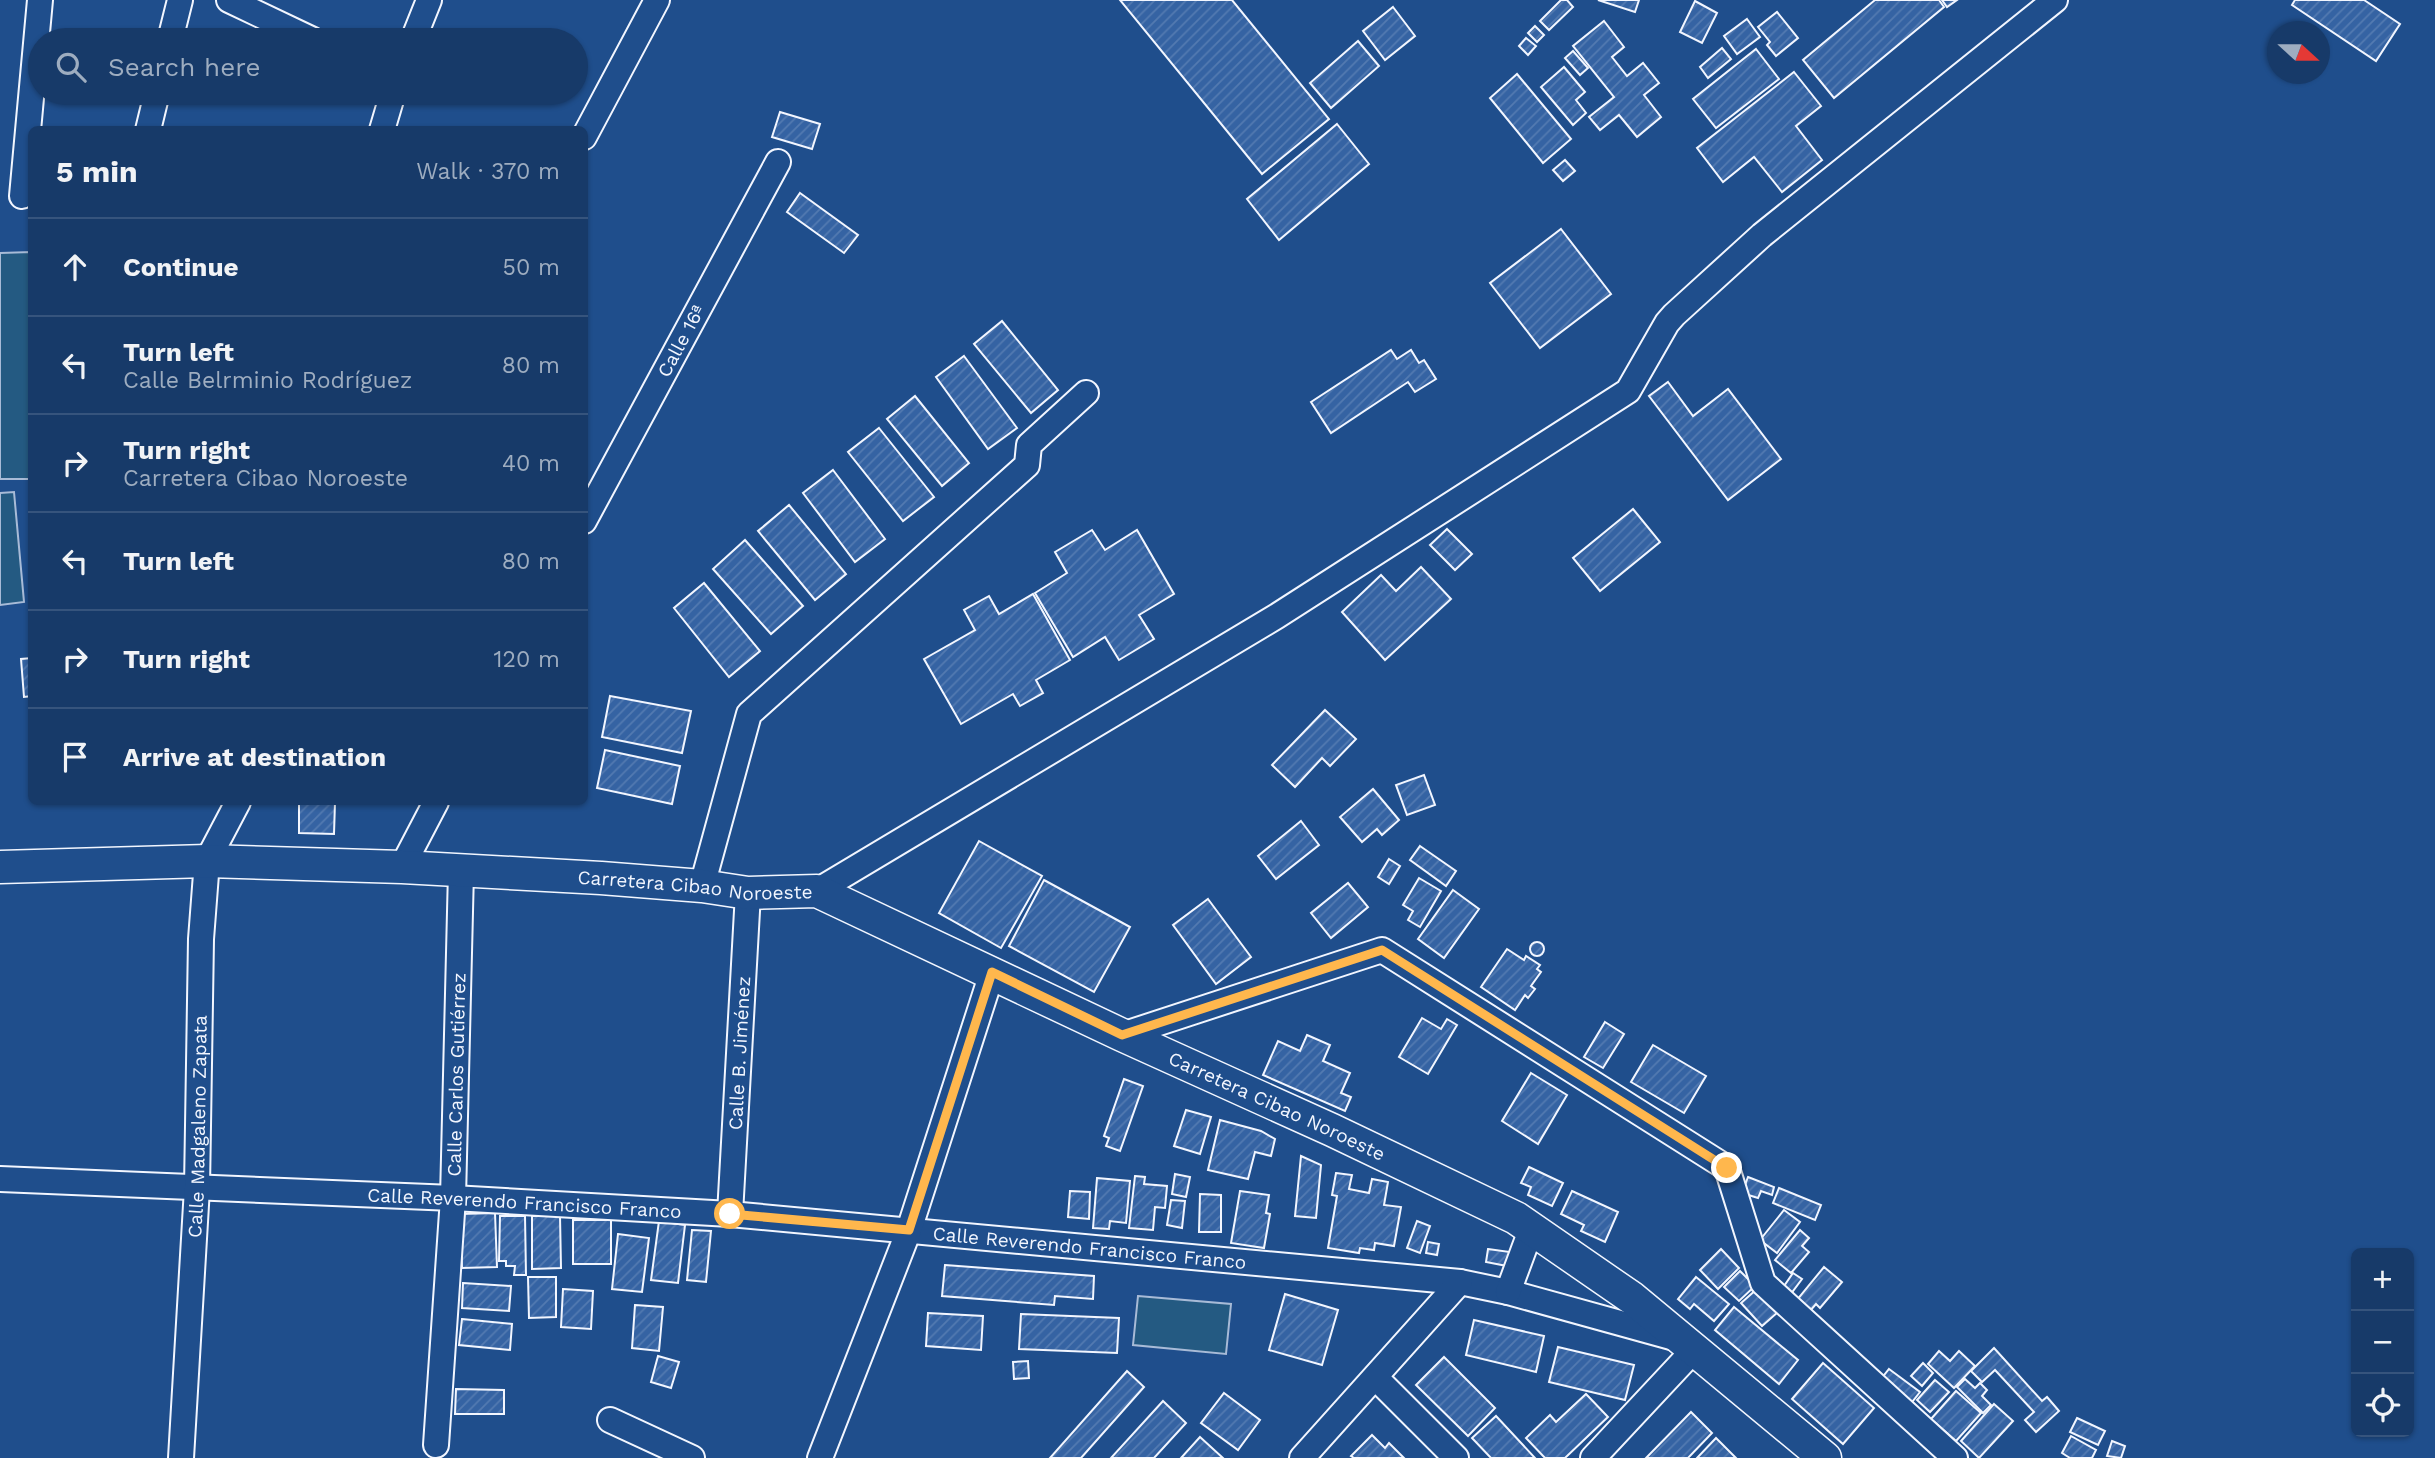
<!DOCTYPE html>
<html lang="en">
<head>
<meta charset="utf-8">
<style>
  :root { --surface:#173a69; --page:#20416f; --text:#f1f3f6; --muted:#9eadc0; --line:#36547d }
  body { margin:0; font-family:"Work Sans",sans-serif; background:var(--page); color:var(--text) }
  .controls { position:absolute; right:21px; bottom:21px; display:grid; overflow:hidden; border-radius:10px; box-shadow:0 2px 5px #0004 }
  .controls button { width:63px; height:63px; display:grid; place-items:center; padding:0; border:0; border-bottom:2px solid var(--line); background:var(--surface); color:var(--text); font:35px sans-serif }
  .compass { position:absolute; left:2267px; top:21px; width:63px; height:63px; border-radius:50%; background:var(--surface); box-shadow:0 2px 5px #0004; rotate:111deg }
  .stop { position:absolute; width:21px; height:21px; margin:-16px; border:5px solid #ffb74d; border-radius:50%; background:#fff }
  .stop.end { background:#ffb74d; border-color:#fff; box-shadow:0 2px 7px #0008 }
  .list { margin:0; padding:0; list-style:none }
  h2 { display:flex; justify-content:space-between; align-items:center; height:91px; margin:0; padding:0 28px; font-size:30px }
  h2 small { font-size:23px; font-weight:400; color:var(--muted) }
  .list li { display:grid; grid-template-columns:46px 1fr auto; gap:21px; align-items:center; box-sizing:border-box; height:98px; padding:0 28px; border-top:2px solid var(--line) }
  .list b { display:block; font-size:26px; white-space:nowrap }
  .list p { margin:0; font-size:23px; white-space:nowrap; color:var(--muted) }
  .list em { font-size:23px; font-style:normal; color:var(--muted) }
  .icon { flex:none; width:38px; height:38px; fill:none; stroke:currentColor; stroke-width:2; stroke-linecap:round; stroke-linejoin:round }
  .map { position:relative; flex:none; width:2435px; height:1458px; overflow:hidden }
  .search { position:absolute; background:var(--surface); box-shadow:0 2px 5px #0004; left:28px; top:28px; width:560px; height:77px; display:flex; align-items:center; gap:18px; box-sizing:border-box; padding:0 24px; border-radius:38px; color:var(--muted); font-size:26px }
  .panel { position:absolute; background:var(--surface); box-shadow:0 2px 5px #0004; left:28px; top:126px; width:560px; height:679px; border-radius:10px }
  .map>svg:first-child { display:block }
  .grass { fill:#245a82; stroke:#a8bbd7; stroke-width:2 }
  .building { fill:url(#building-hatch); stroke:#f2f6ff; stroke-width:2 }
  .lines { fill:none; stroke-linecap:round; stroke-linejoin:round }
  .minor-casing { stroke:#f2f6ff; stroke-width:28 }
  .major-casing { stroke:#f2f6ff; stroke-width:35 }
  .minor { stroke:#1f4e8c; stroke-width:24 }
  .major { stroke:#1f4e8c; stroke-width:32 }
  .route { stroke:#ffb74d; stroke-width:9 }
  .labels { text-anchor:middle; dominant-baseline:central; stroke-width:5; stroke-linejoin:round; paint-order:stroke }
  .street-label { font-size:19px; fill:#f2f6ff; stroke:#1f4e8c }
</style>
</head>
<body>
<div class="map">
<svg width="2435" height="1458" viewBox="0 0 2435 1458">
  <defs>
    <pattern id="building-hatch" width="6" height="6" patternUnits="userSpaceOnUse" patternTransform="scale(1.75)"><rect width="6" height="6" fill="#3563a3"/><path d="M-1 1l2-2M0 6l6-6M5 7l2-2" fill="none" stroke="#537ab1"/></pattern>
  </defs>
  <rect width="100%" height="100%" fill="#1f4e8c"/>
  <g class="grass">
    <polygon points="31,252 31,479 0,479 0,253"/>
    <polygon points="14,492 24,602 0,605 0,493"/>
    <polygon points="1138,1296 1231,1304 1226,1354 1133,1345"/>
  </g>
  <g class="building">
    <polygon points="1120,0 1232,0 1329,119 1262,174"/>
    <polygon points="1561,0 1567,0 1573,7 1549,30 1540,21"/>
    <polygon points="1598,0 1639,0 1635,12"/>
    <polygon points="1875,0 1939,0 1944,7 1834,98 1803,60"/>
    <polygon points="1942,0 1957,0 1947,7"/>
    <polygon points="2295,0 2364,0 2400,24 2376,61 2292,5"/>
    <polygon points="1695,1 1717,13 1702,43 1680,32"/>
    <polygon points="1393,7 1415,36 1385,60 1363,31"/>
    <polygon points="1777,12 1798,38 1776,56 1767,45 1770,42 1758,27"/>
    <polygon points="1747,19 1760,37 1737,54 1724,36"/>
    <polygon points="1604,21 1624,47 1612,57 1627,76 1643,63 1659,83 1644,95 1661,117 1637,137 1619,115 1600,130 1589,117 1614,97 1573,46"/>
    <polygon points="1535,26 1544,35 1537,42 1528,33"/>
    <polygon points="1526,38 1536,46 1528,55 1519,46"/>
    <polygon points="1358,41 1379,66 1331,108 1310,83"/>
    <polygon points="1722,48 1731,59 1708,78 1700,67"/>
    <polygon points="1756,49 1779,79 1716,128 1693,99"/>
    <polygon points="1573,51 1588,68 1580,75 1565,58"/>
    <polygon points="1564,67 1585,92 1576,100 1586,113 1573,125 1541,87"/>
    <polygon points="1794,72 1821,106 1796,126 1822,160 1782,192 1754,157 1723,182 1697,148"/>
    <polygon points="1517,74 1571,139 1543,163 1490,98"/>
    <polygon points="780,112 820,124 812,149 772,137"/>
    <polygon points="1337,124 1369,164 1279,240 1247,199"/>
    <polygon points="1565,160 1575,171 1563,181 1553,170"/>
    <polygon points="800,193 858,235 844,253 787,212"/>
    <polygon points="1561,229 1611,294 1540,348 1490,283"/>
    <polygon points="1002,321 1058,390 1031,413 974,344"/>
    <polygon points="1391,350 1397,359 1411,350 1419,363 1424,360 1436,379 1415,392 1408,382 1331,433 1311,402"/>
    <polygon points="964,356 1017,428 988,449 936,377"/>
    <polygon points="1668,382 1693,416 1728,389 1781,459 1728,500 1649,396"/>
    <polygon points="915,396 969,463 942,486 887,419"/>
    <polygon points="879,428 934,497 903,521 848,452"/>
    <polygon points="833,470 885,539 855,562 803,493"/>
    <polygon points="789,505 846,574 815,600 758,531"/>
    <polygon points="1633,509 1660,542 1600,591 1573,558"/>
    <polygon points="1447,529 1472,554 1455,570 1430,545"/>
    <polygon points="1092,530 1105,550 1137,530 1174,594 1139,615 1154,639 1119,660 1105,637 1073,657 1035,593 1067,573 1055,552"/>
    <polygon points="745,540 803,606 771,634 713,569"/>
    <polygon points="1421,567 1451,599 1385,660 1342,612 1381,575 1396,591"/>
    <polygon points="704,583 760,651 729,677 674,608"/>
    <polygon points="1033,594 1070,660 1036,680 1043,693 1020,706 1013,694 961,724 924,659 975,630 964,610 989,596 999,614"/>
    <polygon points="32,658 32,696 24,697 21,659"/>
    <polygon points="610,696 691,711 682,753 602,737"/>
    <polygon points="1325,710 1356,739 1330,766 1322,758 1295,787 1272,765"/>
    <polygon points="605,750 680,766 672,804 597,788"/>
    <polygon points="1424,775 1435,805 1407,815 1396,785"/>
    <polygon points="1373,789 1399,820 1382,835 1377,829 1362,842 1340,817"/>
    <polygon points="299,802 335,802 334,834 299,833"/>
    <polygon points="1301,821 1319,845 1276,879 1258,856"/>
    <polygon points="979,841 1042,876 1001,948 939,913"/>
    <polygon points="1420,846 1456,871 1446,886 1410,860"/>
    <polygon points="1389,859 1400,866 1389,884 1378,877"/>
    <polygon points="1419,878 1441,891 1420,927 1408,920 1413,911 1403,905"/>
    <polygon points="1044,880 1130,927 1094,992 1009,946"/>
    <polygon points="1348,883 1368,907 1331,938 1311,913"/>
    <polygon points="1453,890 1479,909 1444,958 1418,939"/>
    <polygon points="1208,899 1251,957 1216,984 1173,925"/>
    <circle cx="1537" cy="949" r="7"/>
    <polygon points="1507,949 1524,960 1526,956 1540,965 1537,969 1541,972 1531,986 1535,989 1528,998 1525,995 1515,1010 1481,987"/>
    <polygon points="1422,1018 1441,1029 1447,1019 1457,1025 1428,1074 1399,1057"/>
    <polygon points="1605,1022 1624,1034 1603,1068 1584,1057"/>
    <polygon points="1307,1035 1330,1045 1323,1061 1350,1073 1341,1093 1351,1097 1345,1111 1263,1075 1278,1041 1300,1051"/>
    <polygon points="1653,1045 1706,1076 1684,1113 1631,1082"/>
    <polygon points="1531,1073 1567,1095 1538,1144 1502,1121"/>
    <polygon points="1124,1079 1143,1086 1120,1151 1106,1146 1109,1138 1104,1136"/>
    <polygon points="1186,1110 1211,1117 1200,1154 1174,1146"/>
    <polygon points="1220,1120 1261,1131 1275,1139 1271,1156 1255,1152 1248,1179 1208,1170"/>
    <polygon points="1301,1156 1321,1165 1316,1218 1295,1216"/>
    <polygon points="1529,1167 1563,1183 1552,1206 1528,1195 1531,1187 1521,1183"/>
    <polygon points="1336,1173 1352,1175 1349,1189 1369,1193 1372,1179 1388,1182 1384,1205 1401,1207 1394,1246 1375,1243 1374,1250 1360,1248 1359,1253 1328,1248 1337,1196 1332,1195"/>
    <polygon points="1175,1174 1190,1177 1186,1197 1172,1194"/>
    <polygon points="1135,1176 1145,1177 1144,1184 1167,1186 1165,1208 1155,1207 1153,1230 1129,1228"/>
    <polygon points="1748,1177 1774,1187 1772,1195 1761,1191 1758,1198 1742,1193"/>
    <polygon points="1097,1178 1130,1181 1126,1223 1110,1221 1109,1229 1093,1228"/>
    <polygon points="1779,1188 1821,1205 1815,1220 1773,1203"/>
    <polygon points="1070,1191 1090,1192 1089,1219 1068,1217"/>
    <polygon points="1240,1191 1269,1195 1266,1213 1270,1214 1264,1248 1231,1243"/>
    <polygon points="1572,1191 1618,1212 1605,1242 1581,1231 1584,1225 1561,1214"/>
    <polygon points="1200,1194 1221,1195 1221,1232 1199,1232"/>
    <polygon points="1171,1200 1185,1201 1182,1228 1167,1225"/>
    <polygon points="1784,1210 1800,1222 1777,1253 1760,1240"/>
    <polygon points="495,1213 497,1267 462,1268 460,1214"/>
    <polygon points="500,1216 525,1216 526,1275 514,1275 515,1266 506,1266 506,1261 499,1261"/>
    <polygon points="532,1216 560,1216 561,1268 532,1269"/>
    <rect x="573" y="1220" width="38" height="44"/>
    <polygon points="659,1221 685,1225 678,1283 651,1280"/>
    <polygon points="1417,1221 1430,1226 1420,1253 1407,1248"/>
    <polygon points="692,1230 711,1231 706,1282 687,1280"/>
    <polygon points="1800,1230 1809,1238 1802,1246 1809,1252 1791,1273 1775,1260"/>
    <polygon points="618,1234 649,1238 642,1292 612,1289"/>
    <polygon points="1428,1242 1439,1244 1437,1255 1426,1253"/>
    <polygon points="1488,1249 1510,1252 1507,1266 1486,1262"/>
    <polygon points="1721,1249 1739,1268 1718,1289 1700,1270"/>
    <polygon points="945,1265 1094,1276 1093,1299 1055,1296 1054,1305 942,1296"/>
    <polygon points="1824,1267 1842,1282 1820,1308 1816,1304 1809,1312 1796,1301"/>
    <polygon points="1740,1271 1755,1286 1739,1301 1724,1287"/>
    <polygon points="1793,1273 1802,1279 1790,1295 1782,1289"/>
    <polygon points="528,1277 556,1277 556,1317 529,1318"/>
    <polygon points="1696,1277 1729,1304 1714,1321 1694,1304 1690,1309 1678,1299"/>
    <polygon points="463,1283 511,1286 509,1311 462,1308"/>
    <polygon points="563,1289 593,1291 591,1329 561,1327"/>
    <polygon points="1757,1289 1778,1312 1762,1326 1741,1303"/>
    <polygon points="1285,1294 1338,1310 1322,1365 1269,1350"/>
    <polygon points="635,1305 663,1307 659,1351 632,1348"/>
    <polygon points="1734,1307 1798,1360 1779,1384 1715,1330"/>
    <polygon points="928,1313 983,1316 981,1350 926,1346"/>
    <polygon points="1021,1314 1119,1318 1117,1353 1019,1349"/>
    <polygon points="462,1319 512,1324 510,1350 459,1345"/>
    <polygon points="1474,1320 1544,1336 1536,1372 1466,1355"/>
    <polygon points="1558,1347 1634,1365 1625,1400 1549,1382"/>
    <polygon points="1994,1348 2042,1401 2047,1397 2059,1411 2036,1432 2025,1420 2034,1412 1995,1370 1982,1382 1971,1371"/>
    <polygon points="1939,1351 1950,1361 1959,1351 1975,1366 1954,1388 1928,1364"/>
    <polygon points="658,1356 679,1362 671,1388 651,1382"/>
    <polygon points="1444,1357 1495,1408 1468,1436 1416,1385"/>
    <polygon points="1028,1361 1029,1378 1014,1379 1013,1362"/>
    <polygon points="1823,1363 1874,1408 1843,1444 1792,1399"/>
    <polygon points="1923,1363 1933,1373 1922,1386 1911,1376"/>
    <polygon points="1889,1369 1920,1392 1912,1402 1881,1379"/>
    <polygon points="1127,1371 1144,1387 1081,1458 1050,1458"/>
    <polygon points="1965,1379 1975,1388 1980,1383 1987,1390 1982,1396 1991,1405 1983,1413 1957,1387"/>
    <polygon points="1935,1380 1949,1392 1930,1412 1917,1400"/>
    <polygon points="456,1389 504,1390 504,1414 455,1414"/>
    <polygon points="1956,1391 1981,1413 1956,1441 1931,1419"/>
    <polygon points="1224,1393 1260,1420 1238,1450 1201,1423"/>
    <polygon points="1586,1394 1608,1417 1565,1458 1545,1458 1526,1438 1550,1415 1556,1422"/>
    <polygon points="1163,1401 1186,1423 1154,1458 1111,1458"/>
    <polygon points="1994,1404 2013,1421 1979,1458 1961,1441"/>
    <polygon points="1691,1412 1712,1433 1688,1458 1646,1458"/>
    <polygon points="1496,1416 1535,1458 1491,1458 1472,1438"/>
    <polygon points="2077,1418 2105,1431 2098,1445 2070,1432"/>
    <polygon points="1372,1435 1385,1448 1389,1443 1404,1458 1354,1458 1351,1456"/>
    <polygon points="2071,1436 2096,1450 2092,1458 2070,1458 2062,1453"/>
    <polygon points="1200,1437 1223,1458 1181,1458"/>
    <polygon points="1716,1438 1736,1458 1697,1458"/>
    <polygon points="2112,1441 2125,1446 2121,1458 2107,1456"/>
  </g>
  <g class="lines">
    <defs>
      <g id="minor">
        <polyline points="229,0 313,40"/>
        <polyline points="170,40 180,0"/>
        <polyline points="413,40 429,0"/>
        <polyline points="148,130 157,93"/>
        <polyline points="382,130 393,93"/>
        <polyline points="584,137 657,0"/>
        <polyline points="22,196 40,0"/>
        <polyline points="584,521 778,162"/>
        <polyline points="402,867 436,802"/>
        <polyline points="702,886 749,714 1027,465 1029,445 1086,393"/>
        <polyline points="817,891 1277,616 1628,391 1667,323 1674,315 1762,235 2055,0"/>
        <polyline points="1122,1035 1382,950 1727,1168 1763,1283 1955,1458"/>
        <path id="s1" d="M0 1179 453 1198 730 1214 1460 1282 1508 1292 1678 1339"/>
        <path id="s2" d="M730 1214 748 893"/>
        <polyline points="1508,1292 1531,1230"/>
        <polyline points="1376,1378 1456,1458"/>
        <polyline points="610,1420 692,1458"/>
        <path id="s3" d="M436 1445 453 1198 461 871"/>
        <path id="s4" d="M181 1458 197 1188 201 939 207 861 238 802"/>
        <polyline points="820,1458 909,1230 992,973"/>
        <polyline points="1302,1458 1460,1282"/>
        <polyline points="1593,1458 1694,1350"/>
      </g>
      <g id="major">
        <path id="s5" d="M0 867 207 861 402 867 601 878 702 886 748 893 817 891 1122 1035 1332 1130 1516 1218 1632 1298 1825 1458"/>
      </g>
    </defs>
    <use href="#minor" class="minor-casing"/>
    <use href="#major" class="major-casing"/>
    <use href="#minor" class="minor"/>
    <use href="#major" class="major"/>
  </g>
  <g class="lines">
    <polyline class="route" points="730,1214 909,1230 992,972 1122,1035 1382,950 1727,1168"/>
  </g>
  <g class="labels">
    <g class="street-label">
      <text transform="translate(681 341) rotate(-62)">Calle 16ª</text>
      <text stroke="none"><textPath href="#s5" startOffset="696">Carretera Cibao Noroeste</textPath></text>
      <text stroke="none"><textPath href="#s2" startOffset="161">Calle B. Jiménez</textPath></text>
      <text stroke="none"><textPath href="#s3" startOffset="371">Calle Carlos Gutiérrez</textPath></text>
      <text stroke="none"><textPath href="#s5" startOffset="1326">Carretera Cibao Noroeste</textPath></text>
      <text stroke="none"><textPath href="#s4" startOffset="332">Calle Madgaleno Zapata</textPath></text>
      <text stroke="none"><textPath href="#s1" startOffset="525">Calle Reverendo Francisco Franco</textPath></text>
      <text stroke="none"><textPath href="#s1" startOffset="1092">Calle Reverendo Francisco Franco</textPath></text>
    </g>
  </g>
</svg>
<div class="controls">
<button>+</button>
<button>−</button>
<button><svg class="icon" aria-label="locate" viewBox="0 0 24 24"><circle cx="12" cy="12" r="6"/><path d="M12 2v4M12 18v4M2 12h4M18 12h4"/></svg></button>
</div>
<svg class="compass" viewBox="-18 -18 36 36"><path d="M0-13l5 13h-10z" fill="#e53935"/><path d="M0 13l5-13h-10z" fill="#9eadc0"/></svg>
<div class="stop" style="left:730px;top:1214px"></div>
<div class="stop end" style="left:1727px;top:1168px"></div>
<div class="search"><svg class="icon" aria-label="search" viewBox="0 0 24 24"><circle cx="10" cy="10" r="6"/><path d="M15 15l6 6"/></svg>Search here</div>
<section class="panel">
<h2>5 min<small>Walk · 370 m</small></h2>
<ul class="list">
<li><svg class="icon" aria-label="ahead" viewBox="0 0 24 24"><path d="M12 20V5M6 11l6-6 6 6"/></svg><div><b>Continue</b></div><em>50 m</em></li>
<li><svg class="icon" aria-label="left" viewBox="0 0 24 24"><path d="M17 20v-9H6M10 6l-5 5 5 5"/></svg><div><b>Turn left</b><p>Calle Belrminio Rodríguez</p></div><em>80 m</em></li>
<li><svg class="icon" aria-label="right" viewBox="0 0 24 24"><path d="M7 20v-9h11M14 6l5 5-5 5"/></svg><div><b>Turn right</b><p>Carretera Cibao Noroeste</p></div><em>40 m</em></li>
<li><svg class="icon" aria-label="left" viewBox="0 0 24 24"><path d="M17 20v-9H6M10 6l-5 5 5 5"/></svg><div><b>Turn left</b></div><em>80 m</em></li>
<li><svg class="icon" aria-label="right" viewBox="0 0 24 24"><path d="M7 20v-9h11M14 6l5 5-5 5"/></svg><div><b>Turn right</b></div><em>120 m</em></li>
<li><svg class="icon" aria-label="arrive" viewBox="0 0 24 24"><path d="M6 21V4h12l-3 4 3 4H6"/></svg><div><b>Arrive at destination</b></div></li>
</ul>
</section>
</div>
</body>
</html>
